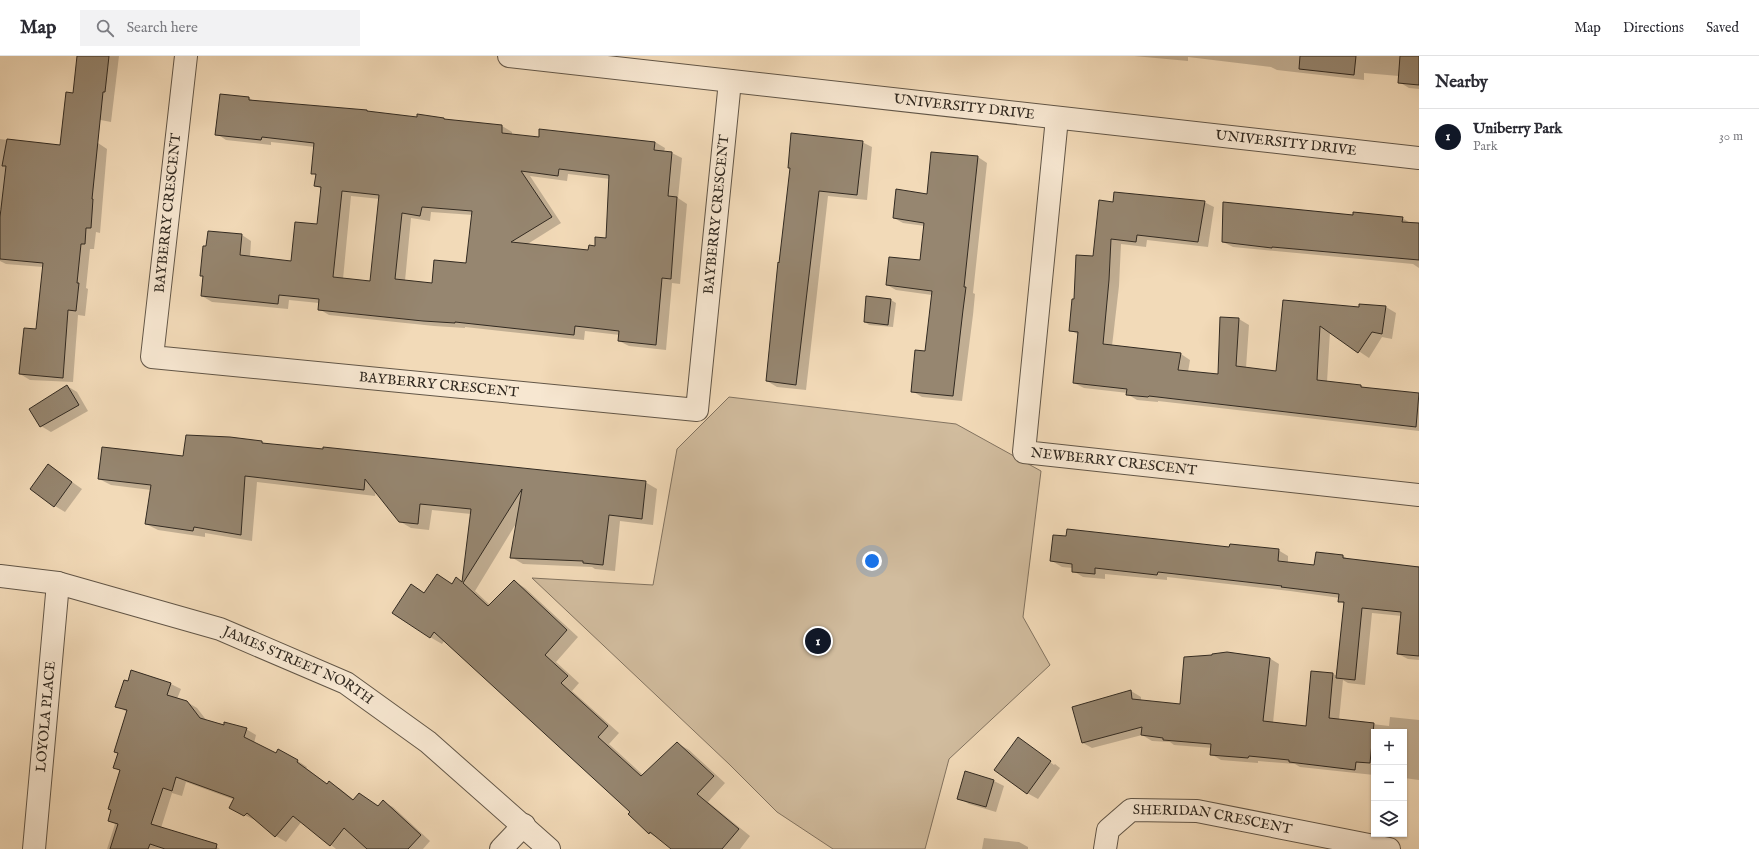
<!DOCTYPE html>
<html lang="en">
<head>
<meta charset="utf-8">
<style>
  :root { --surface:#fff; --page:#f2f2f3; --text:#2b2b33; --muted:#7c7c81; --line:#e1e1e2; --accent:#111827 }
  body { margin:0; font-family:"IM FELL English",serif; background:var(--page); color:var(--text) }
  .controls { position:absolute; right:12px; bottom:12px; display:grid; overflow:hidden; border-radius:0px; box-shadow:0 1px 3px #0004 }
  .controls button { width:36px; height:36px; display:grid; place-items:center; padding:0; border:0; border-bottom:1px solid var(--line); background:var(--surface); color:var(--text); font:20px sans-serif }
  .you { position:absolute; left:872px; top:505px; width:14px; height:14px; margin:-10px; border:3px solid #fff; border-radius:50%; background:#1a73e8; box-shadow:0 0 0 6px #1a73e833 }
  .badge { display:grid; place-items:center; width:26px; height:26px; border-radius:50%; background:var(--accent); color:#fff; font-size:13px; font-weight:700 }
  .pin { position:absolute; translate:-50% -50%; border:2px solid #fff; box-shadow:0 1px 4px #0006 }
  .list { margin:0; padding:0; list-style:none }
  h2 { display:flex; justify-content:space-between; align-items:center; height:52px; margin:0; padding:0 16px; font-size:17px }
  h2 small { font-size:13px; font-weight:400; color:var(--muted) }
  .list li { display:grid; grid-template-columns:26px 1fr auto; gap:12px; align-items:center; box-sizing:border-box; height:56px; padding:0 16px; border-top:1px solid var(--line) }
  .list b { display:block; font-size:15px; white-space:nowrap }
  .list p { margin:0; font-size:13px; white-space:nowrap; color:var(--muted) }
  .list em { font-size:13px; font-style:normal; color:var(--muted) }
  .icon { flex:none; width:22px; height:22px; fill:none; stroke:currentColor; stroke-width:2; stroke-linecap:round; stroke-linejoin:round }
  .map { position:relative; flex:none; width:1419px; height:793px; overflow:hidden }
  header { display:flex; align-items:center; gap:24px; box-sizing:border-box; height:56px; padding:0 20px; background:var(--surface); border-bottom:1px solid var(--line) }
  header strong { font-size:19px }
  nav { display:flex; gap:22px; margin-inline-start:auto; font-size:14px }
  .search { width:280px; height:36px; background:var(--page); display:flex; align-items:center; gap:10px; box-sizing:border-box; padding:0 14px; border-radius:0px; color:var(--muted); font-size:15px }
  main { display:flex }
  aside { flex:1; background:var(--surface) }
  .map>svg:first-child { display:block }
  .green { fill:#d1bc9e; stroke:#827360 }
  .shadow { fill:#0003; fill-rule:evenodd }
  .building { fill:#968670; stroke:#322a21; fill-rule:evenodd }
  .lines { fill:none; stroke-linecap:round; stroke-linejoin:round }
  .minor-casing { stroke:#625647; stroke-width:24 }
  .minor { stroke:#f7e7d1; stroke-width:22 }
  .labels { text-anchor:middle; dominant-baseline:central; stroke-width:4; stroke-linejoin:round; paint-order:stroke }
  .street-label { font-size:14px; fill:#322a21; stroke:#f7e7d1 }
</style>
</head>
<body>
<header>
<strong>Map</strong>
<div class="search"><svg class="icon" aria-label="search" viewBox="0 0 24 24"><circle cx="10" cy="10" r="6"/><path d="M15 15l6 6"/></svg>Search here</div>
<nav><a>Map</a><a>Directions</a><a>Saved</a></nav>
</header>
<main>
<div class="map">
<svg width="1419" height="793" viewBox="0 0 1419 793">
  <rect width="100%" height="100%" fill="#f2dab8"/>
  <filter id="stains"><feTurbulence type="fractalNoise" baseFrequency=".005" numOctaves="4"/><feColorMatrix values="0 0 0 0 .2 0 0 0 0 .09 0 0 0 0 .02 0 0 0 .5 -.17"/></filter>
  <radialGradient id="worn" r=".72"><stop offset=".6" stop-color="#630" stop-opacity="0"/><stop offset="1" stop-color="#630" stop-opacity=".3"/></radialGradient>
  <polygon class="green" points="729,341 956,368 1041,415 1023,561 1050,609 949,703 925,793 833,793 777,756 729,708 532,522 653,529 677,393"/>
  <g class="shadow">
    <polygon points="78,0 119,0 111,66 75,59 74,38"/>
    <polygon points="1134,0 1419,0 1419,33 1409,32 1399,26 1399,20 1364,17 1364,24 1277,14 1271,11 1188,1 1188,5"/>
    <path d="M249 42 254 45 367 55 370 56 418 62 444 63 447 65 502 70 512 76V80L539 82 655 86 665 92 664 96 672 97 682 102 678 142 687 148 680 228 672 227 666 294 629 290 619 285 620 279 585 275 584 284 465 271V272L434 270 329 259 319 253V247L289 244 288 253 212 246 202 240 204 221 201 220 207 191 242 179 251 185 250 201 292 206 318 169 322 133 315 129 317 120 312 117 315 91 271 86V89L226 84 217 78ZM568 118 610 123 607 183 589 195 526 189 561 167 530 120 567 125ZM351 140 380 143 371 226 343 223ZM431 156 473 159 467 208 432 228 405 225 411 162 430 165Z"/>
    <polygon points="0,83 61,91 62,83 98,87 107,93 100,177 96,176 94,193 90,193 86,232 88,233 85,260 78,259 73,326 30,324 20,318 37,274 43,211 6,208 0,205 0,170 2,153 0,153"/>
    <polygon points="862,86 872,91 867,144 828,140 806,334 777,331 767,325 791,112"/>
    <polygon points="978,101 987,107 973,237 975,238 973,259 962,345 922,341 912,335 926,296 932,239 896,234 887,229 921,205 925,170 903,167 894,162"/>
    <polygon points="1204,146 1214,151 1208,191 1147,184 1146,191 1121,188 1119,230 1112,290 1181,298 1190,304 1188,316 1219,319 1221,262 1239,263 1249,269 1246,312 1277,316 1284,245 1360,252 1360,249 1386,251 1396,257 1392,283 1382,281 1369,302 1330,276 1327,326 1361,330 1365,332 1419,338 1419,375 1158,345 1158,346 1137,344 1127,338 1128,337 1084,332 1074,327 1079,279 1070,274 1075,244 1114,147"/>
    <polygon points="1354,160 1402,162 1412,168 1419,168 1419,212 1413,208 1233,191 1223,186"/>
    <polygon points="891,244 896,247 893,271 869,269 865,266"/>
    <polygon points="67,330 77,336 88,355 51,376 41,370"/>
    <polygon points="204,380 262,386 267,389 645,426 657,433 653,469 620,465 615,515 595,513 592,511 523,508 511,501 517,466 475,535 490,549 514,525 525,532 578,581 556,606 579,627 572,635 619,677 609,688 643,719 677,687 689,694 725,727 708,746 750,780 740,793 672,793 660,783 649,777 631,756 444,585 442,588 430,581 412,530 425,537 453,529 457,522 463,526 471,458 432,454 429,474 411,472 399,465 376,435 375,440 257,426 252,485 205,477 205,481 158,474 146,468 151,434 111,429 99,423 184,401 204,382"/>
    <polygon points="58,416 82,433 65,456 55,450"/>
    <polygon points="1230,492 1278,494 1288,500 1288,507 1315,510 1316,497 1343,500 1348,503 1417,511 1417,510 1419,510 1419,604 1408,603 1398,598 1402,560 1372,557 1365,629 1348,627 1343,624 1339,664 1389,670 1390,661 1419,664 1419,724 1404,722 1404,676 1374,676 1374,719 1300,711 1295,708 1258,705 1258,707 1221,704 1211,698 1212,692 1174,689 1170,686 1152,685 1142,679 1092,692 1083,687 1131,635 1141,641 1141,645 1181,649 1269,602 1279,608 1273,667 1307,671 1333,618 1338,620 1344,548 1340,545 1340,542 1290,535 1167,521 1167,524 1105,518 1105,523 1083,521 1073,515 1073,512 1062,511 1052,505"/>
    <polygon points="132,615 171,628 181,633 177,643 187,646 197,652 207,665 246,673 256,679 254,687 276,698 278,695 298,705 307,711 306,712 328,729 329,727 339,732 354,744 359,738 379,751 383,746 393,751 430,785 423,793 336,793 302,765 286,786 276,780 256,763 255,764 240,757 235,744 186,726 182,740 172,737 161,772 210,787 220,793 107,793 115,768 109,765 121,715 115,712 127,656 117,650 128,627"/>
    <polygon points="1018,682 1054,709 1055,708 1060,712 1038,743 1027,737"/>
    <polygon points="966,716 994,725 1004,730 996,756 969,748 959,742"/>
    <polygon points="984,782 1019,786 1028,791 1028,793 982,793"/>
  </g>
  <g class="building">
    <polygon points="77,0 109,0 105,36 103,36 92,143 93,143 91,172 86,172 85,188 81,188 77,227 79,227 76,255 68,254 63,322 19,318 24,272 36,273 43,207 0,203 0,161 6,110 2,110 7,83 60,89 66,36 73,37"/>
    <polygon points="1300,0 1356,0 1354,19 1299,13"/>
    <polygon points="1400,0 1419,0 1419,29 1398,27"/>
    <path d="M220 38 249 41V44L367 54V55L417 61V58L444 62V63L502 69V77L539 81V73L655 86 654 94 672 96 668 140 677 141 671 223 662 222 656 289 618 285 619 275 575 270 574 279 455 266V267L423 265 318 254 319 243 279 239 278 248 201 240 203 220H200L203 190H206L208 175 242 178 240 199 291 205 295 166 317 168 321 131 314 130 316 118H311L314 87 262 81 261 84 215 79ZM559 113 609 119 606 182 595 181V190L589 189 588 194 511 186 552 161 521 115 558 120ZM342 135 379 139 370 225 333 221ZM422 151 472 155 466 207 434 204 432 227 395 223 402 157 420 160Z"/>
    <polygon points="791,77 863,85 857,139 819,135 796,329 766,325 778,206 779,207 790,112 788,112"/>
    <polygon points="931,96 978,100 964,231 966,231 963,254 953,340 911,336 915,294 925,295 932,235 886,229 889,201 920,204 924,167 893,162 896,133 927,138"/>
    <polygon points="1114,136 1205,145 1198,186 1137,179 1136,186 1111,183 1109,224 1103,288 1181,297 1178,314 1218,318 1220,261 1239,262 1236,310 1276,315 1283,244 1359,251 1359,248 1386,250 1382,278 1372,276 1358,297 1320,270 1317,324 1361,329 1361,331 1419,337 1416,371 1149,340 1148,341 1126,339 1127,333 1073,327 1078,276 1069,275 1072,243 1074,243 1076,199 1093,200 1099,144 1113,146"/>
    <polygon points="1223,146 1353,159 1353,156 1403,161 1402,166 1419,167 1419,204 1272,191 1272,192 1222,186"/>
    <polygon points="866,240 891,243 888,269 864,266"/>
    <polygon points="67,329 79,349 40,371 29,353"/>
    <polygon points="186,379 230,381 262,385 262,387 323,393 323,391 646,425 642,463 609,459 603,509 583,507 583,505 510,502 522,433 463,527 488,550 514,524 567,574 545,599 568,620 561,627 608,670 598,681 641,720 677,686 714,720 697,738 739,773 722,793 671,793 650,776 649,778 628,758 630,756 434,576 430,582 392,557 411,528 424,537 437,518 452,528 456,521 462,526 471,453 420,448 418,468 399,466 365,423 364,434 245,420 241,479 194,471 193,475 145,468 151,429 98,423 102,391 183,400"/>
    <polygon points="48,408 72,426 54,451 30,433"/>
    <polygon points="1067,473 1229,491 1230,488 1279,493 1278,505 1314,509 1316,496 1343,499 1343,502 1419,511 1419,600 1397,598 1401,556 1362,552 1355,624 1336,622 1344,546 1338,546 1339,538 1281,531 1282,530 1158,516 1157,519 1095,512 1095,518 1072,516 1072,508 1050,505 1053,479 1066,480"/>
    <polygon points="1227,596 1270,602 1263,665 1306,670 1311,615 1333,617 1329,662 1374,667 1370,707 1356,706 1355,714 1289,706 1289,704 1249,700 1248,702 1210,699 1211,688 1163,684 1163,682 1141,679 1142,671 1082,687 1072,651 1131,634 1132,643 1180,648 1184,601 1212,599 1212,598"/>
    <polygon points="131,614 171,627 167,639 187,645 200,662 224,669 224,666 247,672 244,681 276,697 278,693 298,704 297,706 327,728 329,725 353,744 359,737 378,750 383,744 421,779 408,793 367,793 344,772 330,790 293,760 275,781 247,757 244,760 229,752 234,742 176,721 172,735 163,732 151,768 217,788 216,793 165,793 150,788 148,793 110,793 118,768 108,765 111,754 108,753 120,714 113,712 118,697 114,696 127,654 115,651 124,624 128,625"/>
    <polygon points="1018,681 1051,705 1027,738 994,714"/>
    <polygon points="965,715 994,724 986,751 957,743"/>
  </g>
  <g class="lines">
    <defs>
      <g id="minor">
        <path id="s1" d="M186 0 152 301 697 354 730 25"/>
        <path id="s2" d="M509 0 1419 102"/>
        <path id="s3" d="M1057 62 1024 396 1419 439"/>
        <path id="s4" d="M0 520 58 527 220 573 346 627 428 686 549 793"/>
        <path id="s5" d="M34 793 58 527"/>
        <polyline points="501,793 524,769"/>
        <path id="s6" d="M1105 793 1108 774 1131 754 1197 755 1389 793"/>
      </g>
    </defs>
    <use href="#minor" class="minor-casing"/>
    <use href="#minor" class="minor"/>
  </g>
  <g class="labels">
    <g class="street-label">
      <text stroke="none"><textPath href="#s2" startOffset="458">UNIVERSITY DRIVE</textPath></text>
      <text stroke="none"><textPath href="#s2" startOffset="782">UNIVERSITY DRIVE</textPath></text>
      <text transform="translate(168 157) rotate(-84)">BAYBERRY CRESCENT</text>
      <text stroke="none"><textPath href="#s1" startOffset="1047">BAYBERRY CRESCENT</textPath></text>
      <text stroke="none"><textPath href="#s1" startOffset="591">BAYBERRY CRESCENT</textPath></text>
      <text stroke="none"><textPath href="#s3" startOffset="426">NEWBERRY CRESCENT</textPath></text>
      <text stroke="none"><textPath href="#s4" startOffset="313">JAMES STREET NORTH</textPath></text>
      <text stroke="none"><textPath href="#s5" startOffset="133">LOYOLA PLACE</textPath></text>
      <text stroke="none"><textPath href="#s6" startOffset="132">SHERIDAN CRESCENT</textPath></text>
    </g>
  </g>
  <rect width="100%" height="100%" filter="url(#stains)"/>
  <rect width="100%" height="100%" fill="url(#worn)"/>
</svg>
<div class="controls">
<button>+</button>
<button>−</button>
<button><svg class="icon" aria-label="layers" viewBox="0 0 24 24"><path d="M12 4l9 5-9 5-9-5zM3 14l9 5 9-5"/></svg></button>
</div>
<div class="you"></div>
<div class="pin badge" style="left:818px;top:585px">1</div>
</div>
<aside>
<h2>Nearby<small></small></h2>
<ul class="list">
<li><span class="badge">1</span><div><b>Uniberry Park</b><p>Park</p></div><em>30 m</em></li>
</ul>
</aside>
</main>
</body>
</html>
